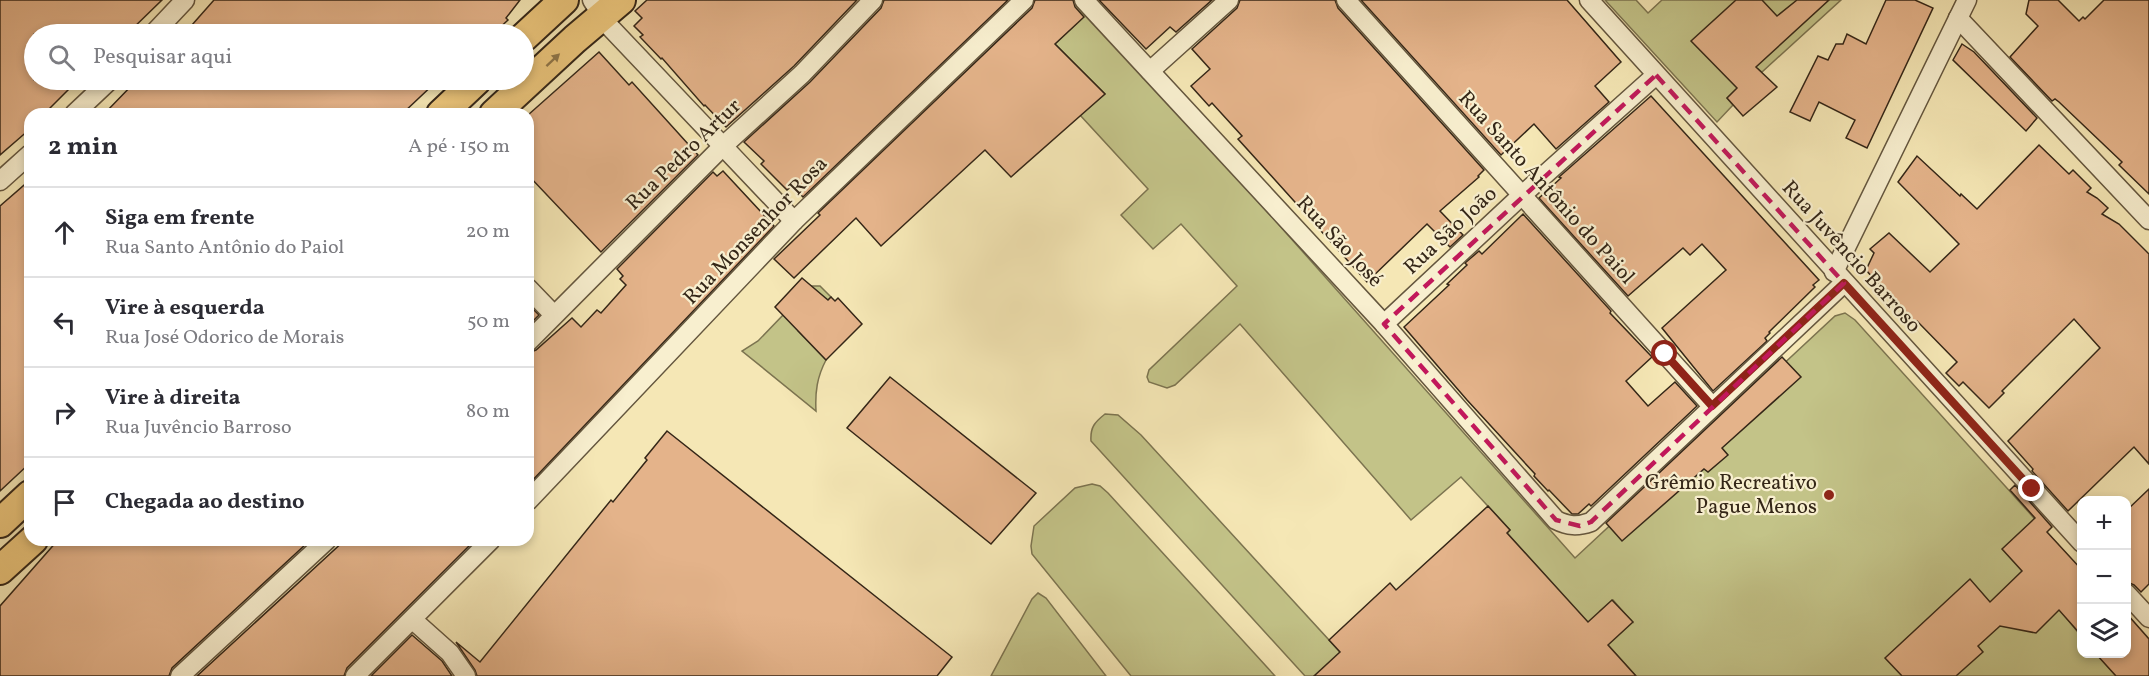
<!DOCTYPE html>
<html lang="pt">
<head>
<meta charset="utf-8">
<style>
  :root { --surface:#fff; --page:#f7f7f7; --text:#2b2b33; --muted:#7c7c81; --line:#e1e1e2 }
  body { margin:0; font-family:Vollkorn,serif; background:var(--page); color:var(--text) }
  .controls { position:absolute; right:18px; bottom:18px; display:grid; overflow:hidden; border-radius:12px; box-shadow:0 3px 9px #0003 }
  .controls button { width:54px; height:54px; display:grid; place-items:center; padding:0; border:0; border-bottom:2px solid var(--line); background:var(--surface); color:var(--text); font:30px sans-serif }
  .stop { position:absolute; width:18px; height:18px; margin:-14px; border:4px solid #8f2418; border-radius:50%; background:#fff }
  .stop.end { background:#8f2418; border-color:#fff; box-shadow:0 2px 6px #0008 }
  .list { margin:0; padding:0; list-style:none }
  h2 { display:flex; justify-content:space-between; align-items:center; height:78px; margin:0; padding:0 24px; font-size:26px }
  h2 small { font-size:20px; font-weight:400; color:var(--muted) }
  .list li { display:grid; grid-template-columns:39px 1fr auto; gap:18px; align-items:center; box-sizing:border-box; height:90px; padding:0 24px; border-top:2px solid var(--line) }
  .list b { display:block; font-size:22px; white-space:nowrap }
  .list p { margin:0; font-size:20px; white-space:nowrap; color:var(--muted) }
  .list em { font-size:20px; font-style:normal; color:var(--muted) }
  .icon { flex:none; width:33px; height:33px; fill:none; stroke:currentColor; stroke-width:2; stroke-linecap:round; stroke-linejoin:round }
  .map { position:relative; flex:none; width:2149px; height:676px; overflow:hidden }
  .search { position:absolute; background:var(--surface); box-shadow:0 3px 9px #0003; left:24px; top:24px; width:510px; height:66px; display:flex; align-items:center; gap:15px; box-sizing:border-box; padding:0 21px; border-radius:33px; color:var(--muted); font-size:22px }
  .panel { position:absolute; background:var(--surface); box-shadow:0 3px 9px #0003; left:24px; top:108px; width:510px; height:438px; border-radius:18px }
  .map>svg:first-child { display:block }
  .green { fill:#c3c388; stroke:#7c7450; stroke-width:1.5; fill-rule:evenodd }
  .building { fill:#e4b38a; stroke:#342617; stroke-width:1.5 }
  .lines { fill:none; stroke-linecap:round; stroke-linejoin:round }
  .minor-casing { stroke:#64563e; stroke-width:21 }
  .primary-casing { stroke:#342617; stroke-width:32 }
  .minor { stroke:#f8efcf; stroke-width:18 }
  .primary { stroke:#eac47a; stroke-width:28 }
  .oneway { fill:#8f7548 }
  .route { stroke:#8f2418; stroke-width:8 }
  .marked { fill:none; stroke:#c2185b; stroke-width:4.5; stroke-dasharray:12 8; stroke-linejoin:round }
  .poi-dot { fill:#8f2418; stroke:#f8efcf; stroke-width:2 }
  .labels { text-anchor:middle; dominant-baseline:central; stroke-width:4.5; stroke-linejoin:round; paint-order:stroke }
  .street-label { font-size:21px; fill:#342617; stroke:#f8efcf }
  .poi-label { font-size:21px; fill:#342617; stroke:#f8efcf; text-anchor:end }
</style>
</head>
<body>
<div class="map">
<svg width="2149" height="676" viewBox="0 0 2149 676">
  <rect width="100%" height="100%" fill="#f5e7b5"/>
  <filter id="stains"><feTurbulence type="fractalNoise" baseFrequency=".00333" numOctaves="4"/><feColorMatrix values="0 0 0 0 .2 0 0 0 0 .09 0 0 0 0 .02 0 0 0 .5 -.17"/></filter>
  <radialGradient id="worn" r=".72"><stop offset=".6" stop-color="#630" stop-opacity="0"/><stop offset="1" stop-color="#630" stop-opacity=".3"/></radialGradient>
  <g class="green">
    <path d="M1054 0H1079L1575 558 1835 316 1845 313 1855 320 2081 570 2060 610 2081 636 2082 654H2097L2116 676H1636L1507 533 1510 530 1461 477 1411 520 1240 324 1175 385 1167 388 1149 382 1147 377 1149 370 1237 286 1181 224 1153 249 1121 215 1148 189 1080 115 1105 94 1055 44 1076 24ZM1613 600 1632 622 1600 611Z"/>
    <polygon points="1605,0 1636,0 1648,13 1662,0 1841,0 1762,72 1758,69 1727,98 1733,105 1717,122"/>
    <path d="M811 286H820L831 297 798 331 826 360C817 377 815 392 816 411L742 351 758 341Z"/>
    <path d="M1105 414 1118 415 1141 435 1340 652 1329 676H1305L1091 441C1090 427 1095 422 1105 414Z"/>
    <polygon points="1092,484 1100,486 1108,493 1275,676 1131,676 1032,554 1031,546 1034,526 1075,488"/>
    <polygon points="1038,593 1046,598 1106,676 991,676 1032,599"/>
  </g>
  <g class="building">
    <polygon points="0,0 162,0 127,34 34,34 34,80 78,80 44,114 30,114 30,129 0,155"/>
    <polygon points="214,0 520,0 506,18 508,20 493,34 184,34"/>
    <polygon points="647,0 857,0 794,66 726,127 705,105 704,106 662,58 661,59 640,37 643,35 634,26 642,18 635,11"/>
    <polygon points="884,0 1008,0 803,197 792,186 787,190 761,164 764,161 744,142 810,82 881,8"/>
    <polygon points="1035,0 1073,0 1075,7 1084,17 1055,44 1105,94 1011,177 985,150 881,246 856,218 794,278 774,259 820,215 818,213 1032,8"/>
    <polygon points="1099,0 1212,0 1176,32 1170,27 1146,49"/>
    <polygon points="1240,0 1335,0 1338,8 1484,170 1478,176 1479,177 1440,211 1463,235 1450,247 1427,224 1367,282 1238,139 1242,136 1212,103 1209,106 1191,86 1210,69 1192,49 1237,8"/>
    <polygon points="1361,0 1567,0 1621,62 1595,86 1609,102 1556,149 1534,124 1501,155"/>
    <polygon points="1736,0 1762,0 1777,16 1797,0 1829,0 1756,67 1777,87 1743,116 1727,98 1737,88 1691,41"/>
    <polygon points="1886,0 1915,0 1933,8 1867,148 1846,138 1855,120 1819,102 1810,121 1790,112 1818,56 1828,60 1836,44 1843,44 1847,34 1866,44"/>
    <polygon points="2029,0 2058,0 2079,21 2083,17 2085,19 2104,0 2149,0 2149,194 2119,165 2122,162 2059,102 2055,99 2052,101 2010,57 2038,26 2026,14"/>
    <polygon points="1962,44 1974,52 2037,118 2026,131 1953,60"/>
    <polygon points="599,52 629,85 632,82 698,155 601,252 528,175 528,115"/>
    <polygon points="137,80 438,80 402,114 104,114"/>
    <polygon points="1651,96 1819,280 1813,285 1815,287 1769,332 1770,333 1765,338 1767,341 1713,391 1662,328 1726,270 1702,244 1690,255 1683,248 1628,296 1539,198 1561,178 1559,177"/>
    <polygon points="2039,145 2069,174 2073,170 2091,188 2087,192 2097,198 2108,208 2102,214 2119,224 2149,254 2149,464 2134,447 2068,511 2032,471 2033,469 2008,441 2100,348 2074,319 2002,391 2004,393 1989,408 1963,382 1959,386 1946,373 1957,362 1917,321 1914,324 1866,270 1874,253 1870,249 1889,233 1930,272 1959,244 1898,182 1917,156 1960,196 1961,194 1977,209"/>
    <polygon points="723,171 774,226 528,485 528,353 536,350 572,318 581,327 597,310 601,313 626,285 620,279 623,276 617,269 713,172 717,176"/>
    <polygon points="30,180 30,463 0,491 0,206"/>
    <polygon points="1523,214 1611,311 1610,313 1652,357 1626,381 1648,406 1675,382 1697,406 1591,506 1589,504 1578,514 1572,514 1549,490 1548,491 1534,476 1535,474 1467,400 1404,327 1449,285 1447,284 1467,265 1465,263 1479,251 1482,254"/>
    <polygon points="802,278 828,300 831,297 835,301 838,298 862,324 826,360 775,307"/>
    <polygon points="528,304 539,315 528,326"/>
    <polygon points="1782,357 1801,377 1722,448 1728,455 1708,472 1704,469 1622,541 1606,523"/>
    <polygon points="890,377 1036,493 991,544 847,428"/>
    <polygon points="667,431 952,657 937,676 477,676 475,670 456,642 480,662 611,500 613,502 647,460 645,458"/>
    <polygon points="2015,485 2052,527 2047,532 2082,570 2082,636 2059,610 2036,633 2000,626 1978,646 1983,652 1956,676 1902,676 1885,658 1970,579 1990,602 2022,571 2002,549 2035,518 2010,490"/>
    <polygon points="2149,489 2149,584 2141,592 2134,585 2127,582 2127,510"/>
    <polygon points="1488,506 1510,530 1507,533 1588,622 1612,600 1633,622 1608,645 1636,676 1314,676 1340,652 1329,640 1390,583 1396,590"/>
    <polygon points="58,540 302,540 306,544 172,668 169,676 0,676 0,606"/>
    <polygon points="345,540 475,540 347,668 344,676 197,676"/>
    <polygon points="2127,614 2149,639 2149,676 2116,676 2096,654 2127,654"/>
    <polygon points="412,635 442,661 452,676 371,676"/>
  </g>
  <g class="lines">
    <defs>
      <g id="minor">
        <polyline points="592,0 608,25 794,221"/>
        <path d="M1084 0 1384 324 1556 520C1568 526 1577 527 1591 522L1844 283"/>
        <polyline points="1346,0 1712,406"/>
        <polyline points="1589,0 2082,543"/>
        <polyline points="1958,18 2149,220"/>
        <polyline points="153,34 185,0"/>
        <polyline points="1150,71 1229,0"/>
        <polyline points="74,114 110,80"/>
        <polyline points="0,181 30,154"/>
        <polyline points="1834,272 1967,0"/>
        <polyline points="528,288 554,315"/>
        <polyline points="1384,324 1521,196 1656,75"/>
        <polyline points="528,342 722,147 802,74 873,0"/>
        <polyline points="528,501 794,221 1024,0"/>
        <polyline points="2126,593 2149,618"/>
        <polyline points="413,620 450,653 466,676"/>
        <polyline points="180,676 327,540"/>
        <polyline points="355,676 491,540"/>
      </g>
      <g id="primary">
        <polyline points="524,37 564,0"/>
        <polyline points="441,114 477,80"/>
        <polyline points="494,114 575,39 621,0"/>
        <polyline points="0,523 30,495"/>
        <polyline points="0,570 33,540"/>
      </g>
    </defs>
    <use href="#minor" class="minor-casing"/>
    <use href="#primary" class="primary-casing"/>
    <use href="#minor" class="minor"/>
    <use href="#primary" class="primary"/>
  </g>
  <defs><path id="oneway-solid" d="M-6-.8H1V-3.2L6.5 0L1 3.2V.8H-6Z" transform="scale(1.5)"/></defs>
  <use class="oneway" href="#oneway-solid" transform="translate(553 60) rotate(-43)"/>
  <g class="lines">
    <polyline class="route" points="1665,354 1712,406 1844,283 2032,489"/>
  </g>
  <path class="marked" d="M1656 75 1844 283 1591 522 1580 526 1556 520 1384 324Z"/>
  <circle class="poi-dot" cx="1829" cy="495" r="6"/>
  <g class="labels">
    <g class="street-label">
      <text transform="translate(684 155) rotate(-44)">Rua Pedro Artur</text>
      <text transform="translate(1546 188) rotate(48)">Rua Santo Antônio do Paiol</text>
      <text transform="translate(756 231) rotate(-46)">Rua Monsenhor Rosa</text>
      <text transform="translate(1451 231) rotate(-43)">Rua São João</text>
      <text transform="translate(1339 242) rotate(47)">Rua São José</text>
      <text transform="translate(1851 257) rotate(48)">Rua Juvêncio Barroso</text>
    </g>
    <g class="poi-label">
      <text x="1817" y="483">Grêmio Recreativo<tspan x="1817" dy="24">Pague Menos</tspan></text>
    </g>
  </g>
  <rect width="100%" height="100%" filter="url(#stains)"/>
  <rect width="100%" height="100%" fill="url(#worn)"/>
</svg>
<div class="controls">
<button>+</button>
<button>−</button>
<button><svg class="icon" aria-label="layers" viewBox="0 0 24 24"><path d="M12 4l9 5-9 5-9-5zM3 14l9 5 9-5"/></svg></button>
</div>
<div class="stop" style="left:1665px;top:354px"></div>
<div class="stop end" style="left:2032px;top:489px"></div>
<div class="search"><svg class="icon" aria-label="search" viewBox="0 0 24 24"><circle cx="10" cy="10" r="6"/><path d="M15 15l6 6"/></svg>Pesquisar aqui</div>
<section class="panel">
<h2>2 min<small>A pé · 150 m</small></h2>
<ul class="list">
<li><svg class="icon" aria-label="ahead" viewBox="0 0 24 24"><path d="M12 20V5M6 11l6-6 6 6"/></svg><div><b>Siga em frente</b><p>Rua Santo Antônio do Paiol</p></div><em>20 m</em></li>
<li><svg class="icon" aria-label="left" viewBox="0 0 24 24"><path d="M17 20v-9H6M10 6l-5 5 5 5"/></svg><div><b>Vire à esquerda</b><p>Rua José Odorico de Morais</p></div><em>50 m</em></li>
<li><svg class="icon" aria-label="right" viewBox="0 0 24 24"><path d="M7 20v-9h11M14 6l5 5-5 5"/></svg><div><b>Vire à direita</b><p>Rua Juvêncio Barroso</p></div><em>80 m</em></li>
<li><svg class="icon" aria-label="arrive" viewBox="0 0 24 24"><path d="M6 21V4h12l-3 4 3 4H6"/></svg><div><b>Chegada ao destino</b></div></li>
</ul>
</section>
</div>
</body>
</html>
